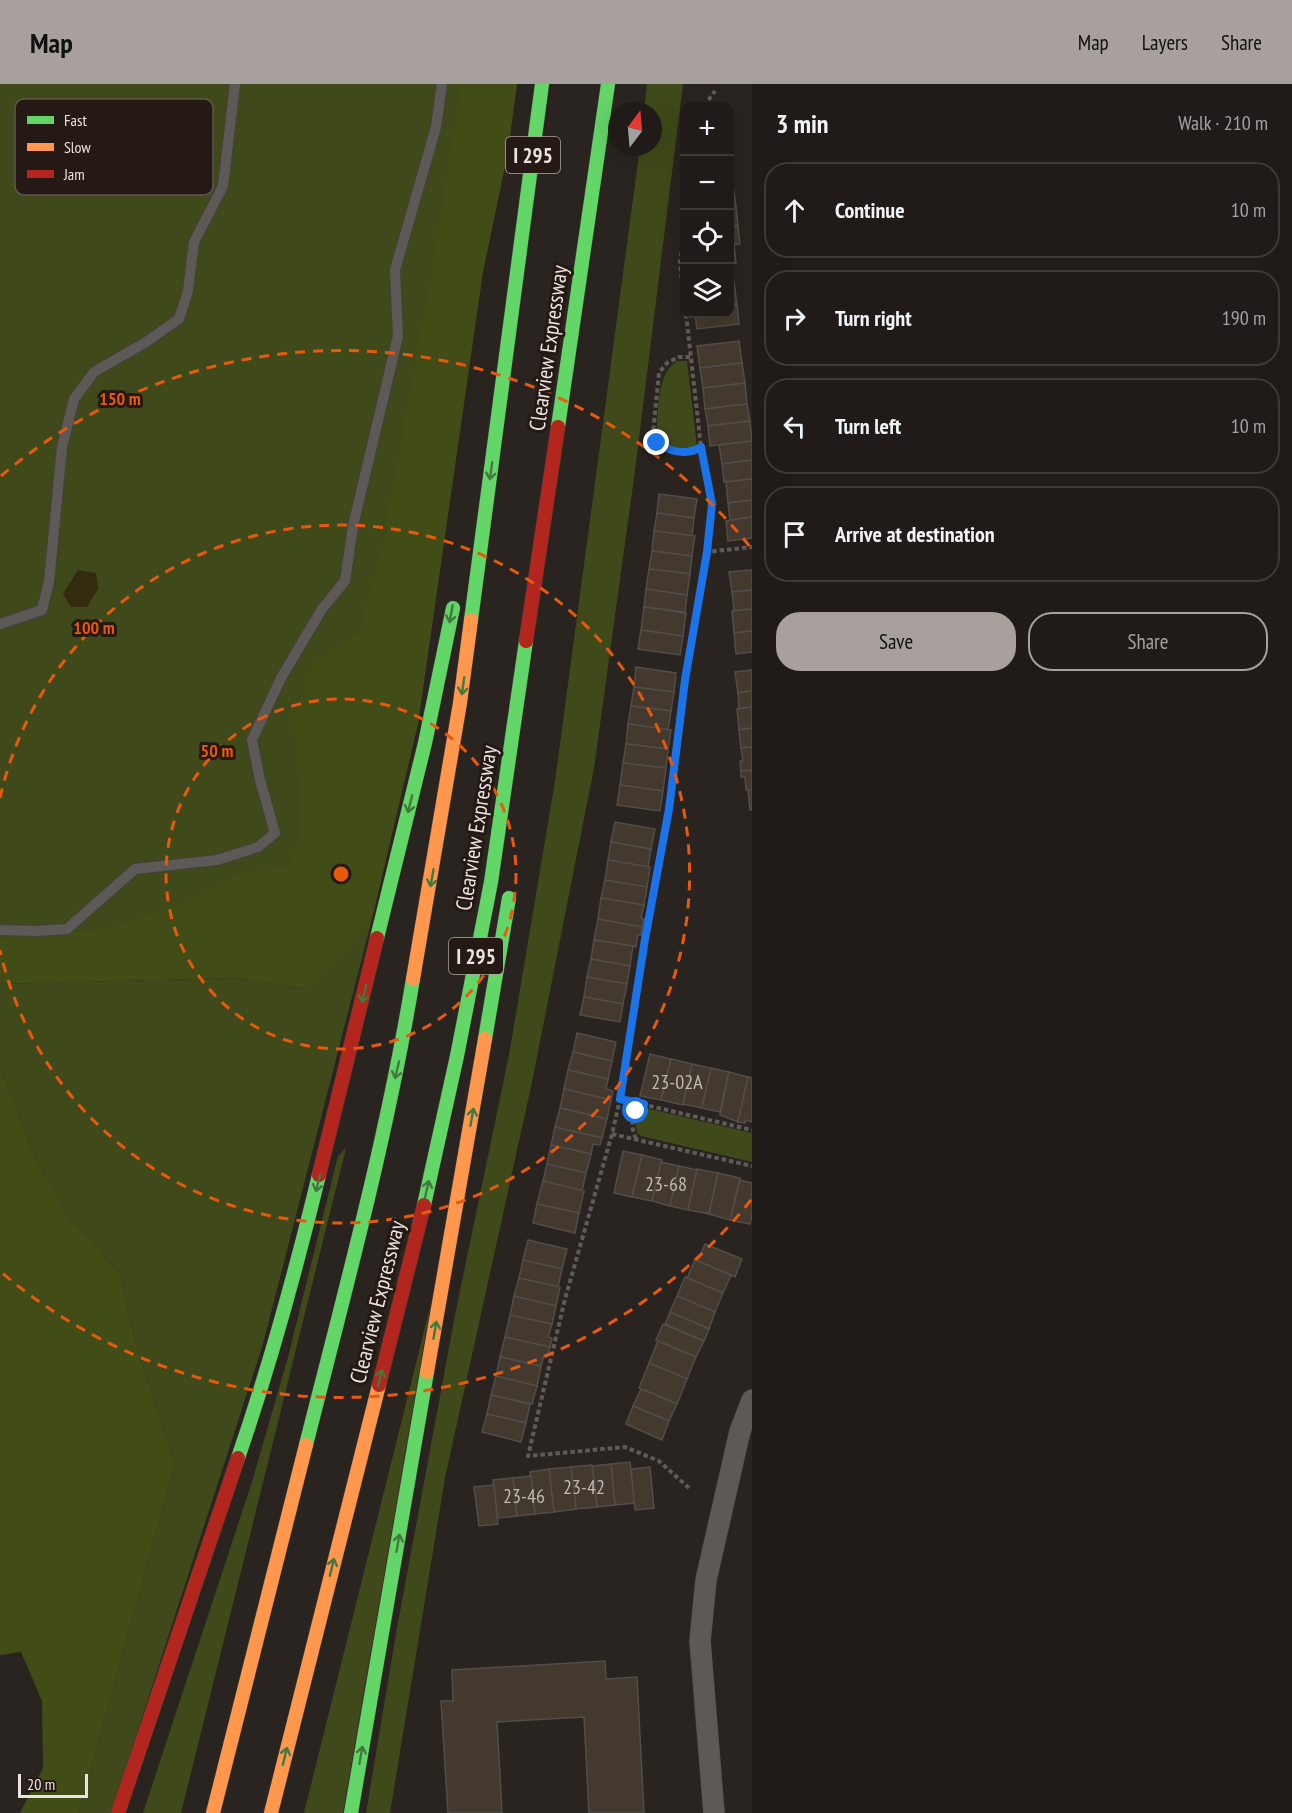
<!DOCTYPE html>
<html lang="en">
<head>
<meta charset="utf-8">
<style>
  :root { --surface:#201b18; --page:#282421; --text:#f1f3f6; --muted:#a2a1a2; --line:#3d3937; --accent:#a7a09c }
  body { margin:0; font-family:"PT Sans Narrow",sans-serif; background:var(--page); color:var(--text) }
  .controls { position:absolute; right:18px; top:18px; display:grid; overflow:hidden; border-radius:12px; box-shadow:0 6px 24px #0002 }
  .controls button { width:54px; height:54px; display:grid; place-items:center; padding:0; border:0; border-bottom:2px solid var(--line); background:var(--surface); color:var(--text); font:30px sans-serif }
  .compass { position:absolute; left:608px; top:18px; width:54px; height:54px; border-radius:50%; background:var(--surface); box-shadow:0 6px 24px #0002; rotate:16deg }
  .scale { position:absolute; left:18px; bottom:15px; width:70px; box-sizing:border-box; padding-left:6px; border:3px solid #ebe3df; border-top:0; font-size:16px; line-height:21px; white-space:nowrap; color:#ebe3df; -webkit-text-stroke:4px #241914; paint-order:stroke }
  .stop { position:absolute; width:18px; height:18px; margin:-14px; border:4px solid #1a73e8; border-radius:50%; background:#fff }
  .stop.end { background:#1a73e8; border-color:#fff; box-shadow:0 2px 6px #0008 }
  .list { margin:0; padding:0; list-style:none }
  h2 { display:flex; justify-content:space-between; align-items:center; height:78px; margin:0; padding:0 24px; font-size:26px }
  h2 small { font-size:20px; font-weight:400; color:var(--muted) }
  .list li { display:grid; grid-template-columns:39px 1fr auto; gap:18px; align-items:center; box-sizing:border-box; height:96px; margin:0 12px 12px; padding:0 12px; border:2px solid var(--line); border-radius:24px }
  .list b { display:block; font-size:22px; white-space:nowrap }
  .list em { font-size:20px; font-style:normal; color:var(--muted) }
  .actions { display:flex; gap:12px; padding:18px 24px }
  .actions a { flex:1; padding:14px 0; border:2px solid var(--accent); border-radius:24px; text-align:center; font-size:21px; color:var(--accent) }
  .actions .main { background:var(--accent); color:#111 }
  .icon { flex:none; width:33px; height:33px; fill:none; stroke:currentColor; stroke-width:2; stroke-linecap:round; stroke-linejoin:round }
  .map { position:relative; flex:none; width:752px; height:1729px; overflow:hidden }
  header { display:flex; align-items:center; gap:36px; box-sizing:border-box; height:84px; padding:0 30px; background:var(--accent); color:#111 }
  header strong { font-size:28px }
  nav { display:flex; gap:33px; margin-inline-start:auto; font-size:21px }
  main { display:flex }
  aside { flex:1; background:var(--surface) }
  .map>svg:first-child { display:block }
  .green { fill:#404919 }
  .forest { fill:#414c16 }
  .sand { fill:#342b0e }
  .building { fill:#43392e; stroke:#524d4a; stroke-width:1.5 }
  .lines { fill:none; stroke-linecap:round; stroke-linejoin:round }
  .lane-casing { stroke:#45403d; stroke-width:12 }
  .street-casing { stroke:#45403d; stroke-width:22 }
  .fast-casing { stroke:#45403d; stroke-width:15 }
  .slow-casing { stroke:#45403d; stroke-width:15 }
  .jam-casing { stroke:#45403d; stroke-width:15 }
  .path { stroke:#5f5b59; stroke-width:4; stroke-dasharray:4.5 3; stroke-linecap:butt }
  .lane { stroke:#5d5956; stroke-width:10 }
  .street { stroke:#5d5956; stroke-width:21 }
  .fast { stroke:#63d668; stroke-width:14 }
  .slow { stroke:#ff974d; stroke-width:14 }
  .jam { stroke:#b3261e; stroke-width:14 }
  .oneway { stroke:#44783e }
  .route { stroke:#1a73e8; stroke-width:8 }
  .ring { fill:none; stroke:#e8590c; stroke-width:3; stroke-dasharray:10 8 }
  .labels { text-anchor:middle; dominant-baseline:central; stroke-width:6; stroke-linejoin:round; paint-order:stroke }
  .number-label { font-size:20px; fill:#c1b8b3 }
  .shield { fill:#241914; stroke:#afa6a2; stroke-width:1.5 }
  .shield-label { font-size:21px; font-weight:bold; fill:#ebe3df }
  .street-label { font-size:22px; fill:#ebe3df; stroke:#241914 }
  .key { fill:#241914; stroke:#605651; stroke-width:1.5 }
  .key-label { font-size:16px; fill:#ebe3df }
  .centre { fill:#e8590c; stroke:#241914; stroke-width:3 }
  .ring-label { font-size:18px; text-anchor:middle; font-weight:bold; fill:#e8590c; stroke:#241914; stroke-width:6; stroke-linejoin:round; paint-order:stroke }
</style>
</head>
<body>
<header>
<strong>Map</strong>
<nav><a>Map</a><a>Layers</a><a>Share</a></nav>
</header>
<main>
<div class="map">
<svg width="752" height="1729" viewBox="0 0 752 1729">
  <rect width="100%" height="100%" fill="#2a2420"/>
  <g class="green">
    <polygon points="0,0 499,0 317,839 0,869"/>
    <polygon points="647,0 683,0 634,394 594,684 532,998 445,1394 390,1729 366,1729 397,1544 456,1226 509,971 555,697 640,63 653,63 653,27 644,27"/>
    <path d="M677 277H687L697 362C681 365 665 366 656 350 659 327 656 290 677 277Z"/>
    <polygon points="373,831 263,1260 111,1729 79,1729 175,1380 135,1257 120,1189 67,1131 31,1064 0,982 0,900 236,894 305,905"/>
    <polygon points="646,1024 752,1049 752,1078 641,1052 637,1049 635,1038 641,1028"/>
    <polygon points="346,1064 181,1729 143,1729 252,1398 288,1273 338,1072"/>
    <polygon points="431,1219 343,1729 304,1729"/>
  </g>
  <g class="forest">
    <polygon points="461,0 517,0 508,68 483,188 418,640 373,831 338,876 305,905 236,894 0,900 0,854 108,845 192,816 242,789 287,783 300,754 300,717 293,632 315,577 359,549 382,462 432,186"/>
    <polygon points="0,982 31,1064 67,1131 120,1189 135,1257 175,1380 79,1729 20,1729 43,1684 42,1617 21,1568 0,1571"/>
  </g>
  <polygon class="sand" points="78,486 96,489 98,505 87,523 71,523 63,510"/>
  <g class="building">
    <polygon points="730,83 736,122 730,123"/>
    <polygon points="736,122 738,142 730,143 730,123"/>
    <polygon points="738,142 740,160 730,161 730,143"/>
    <polygon points="730,161 734,161 736,179 730,180"/>
    <polygon points="730,180 732,180 734,199 730,200"/>
    <polygon points="734,199 737,220 730,221 730,200"/>
    <polygon points="737,220 739,240 697,245 695,230 730,230 730,221"/>
    <polygon points="739,257 742,279 700,284 697,262"/>
    <polygon points="742,279 745,299 703,304 700,284"/>
    <polygon points="745,299 747,320 705,325 703,304"/>
    <polygon points="747,320 750,337 708,342 705,325"/>
    <polygon points="750,337 752,357 710,362 708,342"/>
    <polygon points="752,357 752,376 722,380 719,361"/>
    <polygon points="752,376 752,395 724,398 722,380"/>
    <polygon points="752,395 752,416 728,419 726,398"/>
    <polygon points="659,410 697,415 694,434 657,429"/>
    <polygon points="752,416 752,433 730,436 728,419"/>
    <polygon points="657,429 694,434 692,452 654,447"/>
    <polygon points="752,433 752,454 728,457 726,437"/>
    <polygon points="654,447 695,452 692,472 652,467"/>
    <polygon points="652,467 692,472 690,490 649,485"/>
    <polygon points="649,485 690,490 687,511 646,505"/>
    <polygon points="752,486 752,506 732,508 729,488"/>
    <polygon points="646,505 687,511 685,528 644,523"/>
    <polygon points="752,506 752,525 734,527 732,508"/>
    <polygon points="644,523 686,529 683,552 641,546"/>
    <polygon points="752,525 752,547 734,549 732,527"/>
    <polygon points="641,546 683,552 680,571 638,565"/>
    <polygon points="752,547 752,568 736,570 734,549"/>
    <polygon points="636,583 676,589 674,608 634,603"/>
    <polygon points="752,586 752,607 738,609 735,588"/>
    <polygon points="634,603 674,608 671,627 631,622"/>
    <polygon points="752,607 752,623 739,625 738,609"/>
    <polygon points="631,622 671,627 668,646 628,640"/>
    <polygon points="752,623 752,644 739,646 737,625"/>
    <polygon points="628,640 671,646 668,665 626,660"/>
    <polygon points="752,644 752,663 741,664 739,646"/>
    <polygon points="626,660 668,665 666,684 623,679"/>
    <polygon points="752,663 752,686 741,687 740,677 743,677 741,664"/>
    <polygon points="623,679 666,684 663,707 620,701"/>
    <polygon points="752,686 752,706 746,706 745,693 741,693 741,687"/>
    <polygon points="620,701 663,707 660,727 617,721"/>
    <polygon points="748,706 752,706 752,726 750,726"/>
    <polygon points="615,738 655,745 651,765 611,758"/>
    <polygon points="611,758 651,765 648,783 608,776"/>
    <polygon points="608,776 650,783 647,803 605,796"/>
    <polygon points="605,796 647,803 644,821 601,814"/>
    <polygon points="601,814 644,821 641,834 644,835 642,843 598,835"/>
    <polygon points="598,835 642,843 641,851 638,851 636,863 594,856"/>
    <polygon points="594,856 633,862 630,882 591,875"/>
    <polygon points="591,875 630,882 627,900 587,893"/>
    <polygon points="587,893 627,900 623,920 584,913"/>
    <polygon points="584,913 623,920 620,938 580,931"/>
    <polygon points="577,949 616,958 612,977 573,968"/>
    <polygon points="573,968 612,977 608,995 568,986"/>
    <polygon points="650,970 671,975 661,1016 640,1012"/>
    <polygon points="671,975 692,980 683,1021 661,1016"/>
    <polygon points="692,980 711,984 702,1024 683,1020"/>
    <polygon points="711,984 729,988 720,1028 702,1024"/>
    <polygon points="568,986 608,995 606,1005 613,1007 611,1016 564,1005"/>
    <polygon points="729,988 748,993 738,1038 720,1031"/>
    <polygon points="748,993 752,994 752,1038 745,1036 745,1039 738,1038"/>
    <polygon points="564,1005 611,1016 607,1035 560,1024"/>
    <polygon points="560,1024 607,1035 602,1054 555,1043"/>
    <polygon points="555,1043 602,1054 600,1061 593,1060 591,1070 551,1061"/>
    <polygon points="551,1061 591,1070 586,1089 547,1080"/>
    <polygon points="623,1067 642,1071 632,1113 614,1109"/>
    <polygon points="642,1071 662,1076 652,1117 632,1113"/>
    <polygon points="661,1078 679,1082 670,1122 652,1117"/>
    <polygon points="547,1080 586,1089 582,1107 543,1097"/>
    <polygon points="679,1082 697,1086 688,1126 670,1122"/>
    <polygon points="697,1085 718,1089 709,1130 688,1126"/>
    <polygon points="718,1089 740,1094 730,1136 709,1130"/>
    <polygon points="740,1096 752,1099 752,1132 750,1140 730,1136"/>
    <polygon points="543,1097 584,1107 579,1129 537,1120"/>
    <polygon points="537,1120 579,1129 575,1149 533,1139"/>
    <polygon points="528,1156 567,1165 562,1185 523,1176"/>
    <polygon points="705,1160 742,1175 735,1193 698,1177"/>
    <polygon points="523,1176 562,1185 558,1203 519,1194"/>
    <polygon points="695,1176 731,1191 723,1209 687,1194"/>
    <polygon points="685,1193 723,1209 715,1228 677,1212"/>
    <polygon points="519,1194 560,1203 556,1222 514,1212"/>
    <polygon points="514,1212 556,1222 552,1240 510,1231"/>
    <polygon points="677,1212 715,1228 709,1245 670,1228"/>
    <polygon points="670,1228 709,1245 704,1257 665,1240"/>
    <polygon points="510,1231 552,1240 548,1253 552,1254 550,1263 505,1253"/>
    <polygon points="663,1240 704,1257 696,1273 656,1256"/>
    <polygon points="505,1253 550,1263 548,1271 544,1271 541,1282 500,1273"/>
    <polygon points="658,1257 696,1273 687,1295 649,1279"/>
    <polygon points="500,1273 541,1282 537,1302 496,1292"/>
    <polygon points="649,1279 687,1295 677,1320 639,1304"/>
    <polygon points="496,1292 537,1302 532,1320 491,1311"/>
    <polygon points="641,1305 677,1320 669,1337 633,1322"/>
    <polygon points="491,1311 530,1320 526,1339 487,1330"/>
    <polygon points="633,1322 669,1337 662,1356 626,1340"/>
    <polygon points="487,1330 526,1339 521,1358 482,1348"/>
    <polygon points="630,1378 635,1419 615,1421 611,1380"/>
    <polygon points="611,1380 615,1421 597,1423 592,1382"/>
    <polygon points="592,1381 597,1423 576,1425 571,1383"/>
    <polygon points="571,1383 576,1425 554,1428 549,1385"/>
    <polygon points="650,1383 654,1424 635,1426 631,1385"/>
    <polygon points="549,1385 554,1428 535,1430 530,1388"/>
    <polygon points="531,1392 535,1430 517,1432 513,1394"/>
    <polygon points="513,1394 517,1432 497,1434 493,1396"/>
    <polygon points="494,1401 498,1440 479,1442 474,1403"/>
    <polygon points="605,1577 606,1595 637,1593 644,1729 589,1729 584,1633 497,1638 502,1729 448,1729 441,1617 453,1617 452,1586"/>
  </g>
  <g class="lines">
    <defs>
      <g id="lane">
        <polyline points="0,540 42,526 49,498 62,363 74,315 94,288 146,258 179,235 188,207 194,158 223,102 235,0"/>
        <polyline points="0,846 37,847 67,845 135,785 217,776 258,763 275,749 260,696 252,656 281,594 322,525 345,497 353,442 398,252 395,186 436,43 442,0"/>
      </g>
      <polyline id="street" points="714,1729 700,1557 706,1496 740,1347 752,1316"/>
      <g id="fast">
        <polyline points="558,343 608,0"/>
        <polyline points="471,536 542,0"/>
        <polyline points="377,854 425,659 453,524"/>
        <polyline points="485,955 509,814"/>
        <polyline points="424,1121 457,972 491,798 526,557"/>
        <path d="M306 1361C345 1207 387 1053 413 895"/>
        <path d="M238 1374C270 1281 296 1186 319 1091"/>
        <polyline points="351,1729 427,1288"/>
      </g>
      <g id="slow">
        <polyline points="413,895 460,619 471,536"/>
        <polyline points="427,1288 485,955"/>
        <polyline points="213,1729 306,1361"/>
        <polyline points="271,1729 379,1301"/>
      </g>
      <g id="jam">
        <polyline points="526,557 558,343"/>
        <polyline points="319,1091 377,854"/>
        <polyline points="379,1301 424,1121"/>
        <polyline points="118,1729 238,1374"/>
      </g>
    </defs>
    <use href="#lane" class="lane-casing"/>
    <use href="#street" class="street-casing"/>
    <use href="#fast" class="fast-casing"/>
    <use href="#slow" class="slow-casing"/>
    <use href="#jam" class="jam-casing"/>
    <g class="path">
      <polyline points="704,22 715,7"/>
      <polyline points="684,153 680,178 684,220"/>
      <polyline points="686,230 701,363 712,420 707,468"/>
      <polyline points="690,273 679,273 667,279 659,289 653,349 657,359 667,365 682,369 696,366 701,363"/>
      <polyline points="620,1015 752,1046"/>
      <polyline points="612,1050 752,1082"/>
      <path d="M636 1055C630 1041 631 1031 643 1021"/>
      <polyline points="689,1404 659,1377 625,1363 528,1372 565,1215 612,1050 620,1015 645,855 669,725 685,596 707,468 752,463"/>
    </g>
    <use href="#lane" class="lane"/>
    <use href="#street" class="street"/>
    <use href="#fast" class="fast"/>
    <use href="#slow" class="slow"/>
    <use href="#jam" class="jam"/>
  </g>
  <defs><path id="oneway-shaft" d="M-6 0H5M1.5-3L5.5 0L1.5 3" fill="none" stroke-width="1.6" stroke-linecap="round" stroke-linejoin="round" transform="scale(1.5)"/></defs>
  <g class="oneway">
    <use href="#oneway-shaft" transform="translate(491 387) rotate(98)"/>
    <use href="#oneway-shaft" transform="translate(451 530) rotate(101)"/>
    <use href="#oneway-shaft" transform="translate(463 602) rotate(98)"/>
    <use href="#oneway-shaft" transform="translate(410 720) rotate(104)"/>
    <use href="#oneway-shaft" transform="translate(432 794) rotate(100)"/>
    <use href="#oneway-shaft" transform="translate(364 910) rotate(104)"/>
    <use href="#oneway-shaft" transform="translate(397 986) rotate(103)"/>
    <use href="#oneway-shaft" transform="translate(472 1033) rotate(-80)"/>
    <use href="#oneway-shaft" transform="translate(318 1099) rotate(104)"/>
    <use href="#oneway-shaft" transform="translate(427 1105) rotate(-77)"/>
    <use href="#oneway-shaft" transform="translate(435 1246) rotate(-80)"/>
    <use href="#oneway-shaft" transform="translate(380 1294) rotate(-76)"/>
    <use href="#oneway-shaft" transform="translate(398 1459) rotate(-80)"/>
    <use href="#oneway-shaft" transform="translate(332 1483) rotate(-76)"/>
    <use href="#oneway-shaft" transform="translate(361 1671) rotate(-80)"/>
    <use href="#oneway-shaft" transform="translate(285 1672) rotate(-76)"/>
  </g>
  <g class="lines">
    <path class="route" d="M636 1027 644 1020 620 1015 645 855 669 725 685 596 707 468 712 420 701 363C686 372 671 368 657 359"/>
  </g>
  <g class="ring">
    <circle cx="341" cy="790" r="175"/>
    <path d="M0 714A349 349 0 1 1 0 866"/>
    <path d="M751 1116A524 524 0 0 1 1 1188M1 392A524 524 0 0 1 751 464"/>
  </g>
  <g class="labels">
    <g class="number-label">
      <text x="677" y="998">23-02A</text>
      <text x="666" y="1100">23-68</text>
      <text x="584" y="1403">23-42</text>
      <text x="524" y="1412">23-46</text>
    </g>
    <g class="shield">
      <rect x="506" y="53" width="54" height="36" rx="4.5"/>
      <rect x="449" y="854" width="54" height="36" rx="4.5"/>
    </g>
    <g class="shield-label">
      <text x="533" y="71">I 295</text>
      <text x="476" y="872">I 295</text>
    </g>
    <g class="street-label">
      <text transform="translate(548 264) rotate(-82)">Clearview Expressway</text>
      <text transform="translate(476 744) rotate(-81)">Clearview Expressway</text>
      <text transform="translate(377 1218) rotate(-76)">Clearview Expressway</text>
    </g>
  </g>
  <rect x="15" y="15" width="198" height="96" rx="9" class="key"/>
  <rect x="27" y="32" width="27" height="8" fill="#63d668"/>
  <rect x="27" y="59" width="27" height="8" fill="#ff974d"/>
  <rect x="27" y="86" width="27" height="8" fill="#b3261e"/>
  <g class="key-label">
    <text x="64" y="42">Fast</text>
    <text x="64" y="69">Slow</text>
    <text x="64" y="96">Jam</text>
  </g>
  <circle cx="341" cy="790" r="9" class="centre"/>
  <g class="ring-label">
    <text x="120" y="321">150 m</text>
    <text x="94" y="550">100 m</text>
    <text x="217" y="673">50 m</text>
  </g>
</svg>
<div class="controls">
<button>+</button>
<button>−</button>
<button><svg class="icon" aria-label="locate" viewBox="0 0 24 24"><circle cx="12" cy="12" r="6"/><path d="M12 2v4M12 18v4M2 12h4M18 12h4"/></svg></button>
<button><svg class="icon" aria-label="layers" viewBox="0 0 24 24"><path d="M12 4l9 5-9 5-9-5zM3 14l9 5 9-5"/></svg></button>
</div>
<svg class="compass" viewBox="-18 -18 36 36"><path d="M0-13l5 13h-10z" fill="#e53935"/><path d="M0 13l5-13h-10z" fill="#a2a1a2"/></svg>
<div class="scale">20 m</div>
<div class="stop" style="left:636px;top:1027px"></div>
<div class="stop end" style="left:657px;top:359px"></div>
</div>
<aside>
<h2>3 min<small>Walk · 210 m</small></h2>
<ul class="list">
<li><svg class="icon" aria-label="ahead" viewBox="0 0 24 24"><path d="M12 20V5M6 11l6-6 6 6"/></svg><div><b>Continue</b></div><em>10 m</em></li>
<li><svg class="icon" aria-label="right" viewBox="0 0 24 24"><path d="M7 20v-9h11M14 6l5 5-5 5"/></svg><div><b>Turn right</b></div><em>190 m</em></li>
<li><svg class="icon" aria-label="left" viewBox="0 0 24 24"><path d="M17 20v-9H6M10 6l-5 5 5 5"/></svg><div><b>Turn left</b></div><em>10 m</em></li>
<li><svg class="icon" aria-label="arrive" viewBox="0 0 24 24"><path d="M6 21V4h12l-3 4 3 4H6"/></svg><div><b>Arrive at destination</b></div></li>
</ul>
<div class="actions"><a class="main">Save</a><a>Share</a></div>
</aside>
</main>
</body>
</html>
